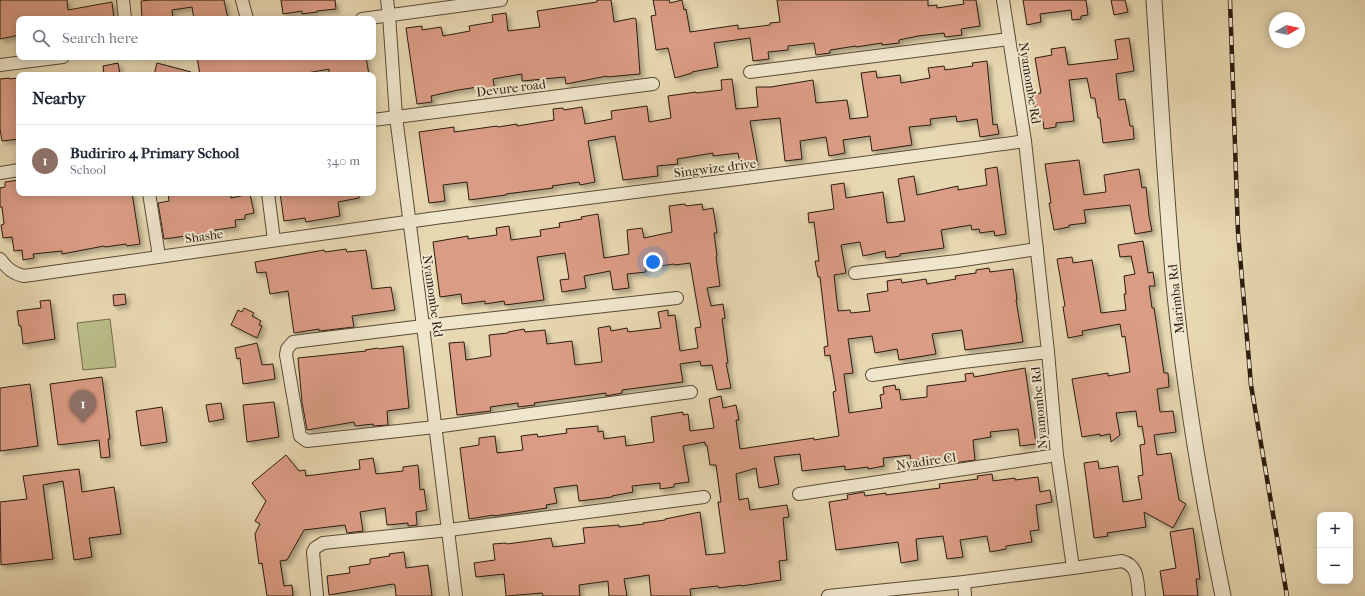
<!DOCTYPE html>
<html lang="en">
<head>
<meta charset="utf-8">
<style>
  :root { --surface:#fff; --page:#f2f2f3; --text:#1f2937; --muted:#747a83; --line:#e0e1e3; --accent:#d93025 }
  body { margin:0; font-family:"IM FELL French Canon",serif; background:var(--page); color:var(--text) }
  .controls { position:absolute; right:12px; bottom:12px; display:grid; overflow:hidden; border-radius:8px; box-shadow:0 2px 10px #0003 }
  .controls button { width:36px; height:36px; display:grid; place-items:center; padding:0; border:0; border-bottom:1px solid var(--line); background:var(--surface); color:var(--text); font:20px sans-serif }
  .compass { position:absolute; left:1269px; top:12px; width:36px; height:36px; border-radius:50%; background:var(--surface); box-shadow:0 2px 10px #0003; rotate:81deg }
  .you { position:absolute; left:653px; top:262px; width:14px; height:14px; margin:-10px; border:3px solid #fff; border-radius:50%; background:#1a73e8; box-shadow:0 0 0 6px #1a73e833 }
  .badge { display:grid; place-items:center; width:26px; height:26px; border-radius:50%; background:var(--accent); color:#fff; font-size:13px; font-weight:700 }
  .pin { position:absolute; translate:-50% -33px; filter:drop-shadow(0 1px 2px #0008) }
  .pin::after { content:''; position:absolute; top:21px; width:14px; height:12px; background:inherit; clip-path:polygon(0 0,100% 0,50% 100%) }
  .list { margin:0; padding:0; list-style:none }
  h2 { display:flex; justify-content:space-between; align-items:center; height:52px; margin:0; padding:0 16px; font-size:17px }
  h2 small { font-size:13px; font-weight:400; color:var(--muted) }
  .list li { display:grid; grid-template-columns:26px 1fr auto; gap:12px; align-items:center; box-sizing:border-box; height:72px; padding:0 16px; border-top:1px solid var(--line) }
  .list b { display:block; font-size:15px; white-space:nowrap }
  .list p { margin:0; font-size:13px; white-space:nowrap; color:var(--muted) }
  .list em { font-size:13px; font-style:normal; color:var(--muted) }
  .icon { flex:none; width:22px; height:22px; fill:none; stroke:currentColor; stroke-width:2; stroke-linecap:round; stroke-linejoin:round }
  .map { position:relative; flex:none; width:1365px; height:596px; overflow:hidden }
  .search { position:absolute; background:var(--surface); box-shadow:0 2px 10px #0003; left:16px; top:16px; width:360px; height:44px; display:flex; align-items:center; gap:10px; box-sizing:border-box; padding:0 14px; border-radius:8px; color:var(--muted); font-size:15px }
  .panel { position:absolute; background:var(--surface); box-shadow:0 2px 10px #0003; left:16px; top:72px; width:360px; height:124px; border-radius:8px }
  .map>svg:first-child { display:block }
  .green { fill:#babe89; stroke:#726d4c }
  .building { fill:#db9c85; stroke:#2b1c0e; filter:url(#shadow) }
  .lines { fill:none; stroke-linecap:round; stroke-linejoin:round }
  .minor-casing { stroke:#5a4b37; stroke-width:14 }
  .tertiary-casing { stroke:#5a4b37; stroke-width:17 }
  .minor { stroke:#f0e6cd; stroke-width:12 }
  .tertiary { stroke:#f0e6cd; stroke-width:15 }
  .rail-casing { stroke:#2b1c0e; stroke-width:4.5 }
  .rail { stroke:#f0e6cd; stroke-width:3; stroke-dasharray:9; stroke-linecap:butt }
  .labels { text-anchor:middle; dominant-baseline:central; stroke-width:4; stroke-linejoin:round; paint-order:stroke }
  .street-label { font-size:13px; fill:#2b1c0e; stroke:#f0e6cd }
</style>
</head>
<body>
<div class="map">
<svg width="1365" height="596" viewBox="0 0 1365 596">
  <defs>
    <filter id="shadow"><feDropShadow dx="3.5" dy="3.5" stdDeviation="2" flood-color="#0004"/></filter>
  </defs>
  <rect width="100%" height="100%" fill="#e8d8b2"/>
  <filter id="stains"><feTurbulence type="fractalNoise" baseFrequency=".005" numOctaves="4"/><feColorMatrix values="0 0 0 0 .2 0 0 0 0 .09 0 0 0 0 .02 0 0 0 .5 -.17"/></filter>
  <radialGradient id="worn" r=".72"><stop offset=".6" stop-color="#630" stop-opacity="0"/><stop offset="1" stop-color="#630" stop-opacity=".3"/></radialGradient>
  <polygon class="green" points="110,319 116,367 83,370 77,323"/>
  <g class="building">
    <polygon points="0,0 67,0 68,10 112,2 114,19 19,19 19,35 0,39"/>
    <polygon points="152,0 224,0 228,19 194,19 192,7 172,10 173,19 142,19 141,1"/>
    <polygon points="281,0 335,0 336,9 317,11 317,12 302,14 302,11 283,14"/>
    <polygon points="597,0 611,0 614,22 634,18 636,19 640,74 607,77 607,76 566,84 565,77 522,81 522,74 493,79 495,90 479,93 478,87 458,90 431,96 432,102 417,104 406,28 422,26 422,30 441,27 443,36 470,31 469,26 493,22 492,15 506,13 508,31 540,27 537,11 597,2"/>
    <polygon points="653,0 669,0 670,3 682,0 684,10 686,9 690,32 738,25 738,29 770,25 770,23 780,22 777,0 928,0 928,6 937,5 937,8 964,4 963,0 976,0 980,26 961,29 962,35 945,37 944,33 918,36 899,40 899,43 882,45 882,43 856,47 856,46 830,50 830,53 816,55 814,43 788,46 788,50 768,52 769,59 753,61 750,38 714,43 718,67 692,72 692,73 675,78 668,48 656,50 651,16 656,15"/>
    <polygon points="1023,0 1086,0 1088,15 1081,16 1081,19 1072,20 1071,10 1040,14 1041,22 1027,25"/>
    <polygon points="1111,0 1125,0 1128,12 1114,15"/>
    <polygon points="1129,38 1134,71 1116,74 1119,100 1125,99 1130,126 1133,126 1134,139 1103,143 1100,118 1098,118 1095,98 1091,98 1087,78 1069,80 1074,121 1056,123 1056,127 1044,129 1043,121 1041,121 1039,113 1036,113 1033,94 1041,93 1035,58 1052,55 1051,49 1065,47 1068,65 1118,59 1115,40"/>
    <polygon points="197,57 275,57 275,59 288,57 366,57 369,75 329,75 329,69 296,75 200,75"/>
    <polygon points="987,61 993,125 997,124 999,134 980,137 977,119 957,122 956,116 930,119 931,125 909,127 912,145 872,151 870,136 843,140 845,153 829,156 826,137 800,141 802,159 785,161 780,118 750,121 758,165 741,168 738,153 713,156 713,153 677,159 678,164 657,166 658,176 623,180 615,136 588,141 595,182 580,185 579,182 552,186 553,188 506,194 506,195 469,200 467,182 443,185 445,201 429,203 419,132 454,127 454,132 497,126 498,127 517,124 517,126 554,120 553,109 563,108 564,110 582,107 585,124 612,119 611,111 647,106 649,122 671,118 668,96 696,92 696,93 722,90 721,80 732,79 736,109 758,107 756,87 771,87 813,80 816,103 847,100 850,119 868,117 861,73 876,71 877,78 900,75 901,83 930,78 928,68 944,66 945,70 973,66 972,63"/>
    <polygon points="118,63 120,75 104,75 103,66"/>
    <polygon points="157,63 191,72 191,75 154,75"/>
    <polygon points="9,78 9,79 19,78 19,139 2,141 0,129 0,79"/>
    <polygon points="1079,160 1084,195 1106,192 1104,175 1139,169 1142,188 1146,187 1149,216 1152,231 1135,234 1130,205 1084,210 1086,223 1069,225 1069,227 1054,230 1049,203 1051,203 1045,164"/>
    <polygon points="997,167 1006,234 995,236 994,231 980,233 979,229 972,230 971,225 941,230 944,248 900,254 900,256 886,258 885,251 863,256 860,242 841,245 846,273 834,275 838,311 850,310 851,313 870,311 867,294 888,291 887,281 901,279 902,283 926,279 927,284 956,279 955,276 976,273 976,270 989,268 990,272 1013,269 1017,300 1016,300 1023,342 965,350 962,330 932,334 936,354 899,360 897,349 875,353 872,336 848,339 853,373 844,374 849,413 882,408 880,395 884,394 883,387 895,385 896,390 899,389 901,400 927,397 927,386 966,381 965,374 973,373 974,377 1025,368 1036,444 1020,446 1018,429 990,432 991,437 973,440 975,460 954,463 953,456 936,459 936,457 911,461 910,455 883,458 884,466 868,469 868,467 845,470 845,466 802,471 800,454 774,457 779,484 759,488 756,468 736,474 739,500 748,498 750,510 787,505 789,517 783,518 787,560 779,561 781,580 741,586 741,585 719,588 718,586 690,589 691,596 651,596 649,575 624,579 627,596 609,596 608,581 579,585 580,596 543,596 542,593 506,596 504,574 476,577 474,563 495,560 493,544 506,543 507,544 551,538 553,547 585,543 583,528 619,525 619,527 644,524 643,523 665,520 665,519 700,512 706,555 725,553 718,502 721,502 716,465 710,465 707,445 705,445 705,442 683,446 689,482 674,484 674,487 660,489 660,483 632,486 633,492 612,496 612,497 579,501 577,485 554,488 557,503 546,505 547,508 494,516 494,515 469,519 460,448 479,445 479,438 495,436 497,453 523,450 521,436 537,434 538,437 567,433 566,429 598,426 598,432 603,431 604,439 625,436 626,446 654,442 651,417 683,412 683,415 688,414 690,431 714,428 709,399 721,396 723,408 736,405 739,420 736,420 740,449 814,438 814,440 839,436 833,392 836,391 830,355 825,356 824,347 828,346 820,277 818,277 815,261 819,261 814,222 809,223 808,213 834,209 831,185 844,183 846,198 883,192 887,223 905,221 898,179 914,176 917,195 958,186 958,190 987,185 985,169"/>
    <polygon points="19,180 19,193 132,193 140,244 127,246 126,244 105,247 104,246 62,254 62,251 33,254 34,258 23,260 22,250 14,251 12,237 3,238 1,225 4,224 2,207 0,207 0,188 5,187 5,182"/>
    <polygon points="168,193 231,193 231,198 250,194 254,213 245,215 245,219 235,220 236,227 215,230 215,232 164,239 158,203 169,201"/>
    <polygon points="280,193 359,193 359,198 338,202 340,216 306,222 305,218 284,221"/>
    <polygon points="685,204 686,206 702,204 703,210 713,208 717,233 714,233 717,256 716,257 720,286 707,288 711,306 723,304 725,318 722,319 728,363 726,363 731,388 717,390 712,365 701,366 700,361 680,364 683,382 622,390 622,393 606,396 606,393 577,397 534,403 535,405 518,407 518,403 490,407 491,411 457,415 449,343 464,342 466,360 491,356 489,335 508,333 508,332 524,329 525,332 545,330 547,344 572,341 575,365 602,362 598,328 610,326 611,331 627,328 628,332 661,328 658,312 668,310 668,316 675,315 680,351 698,348 695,328 701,327 690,263 675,265 674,264 645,268 646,272 627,274 629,288 613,290 610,271 584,276 586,288 562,292 560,280 569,279 565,253 537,257 544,300 505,305 504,301 485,304 485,301 462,304 461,294 440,297 433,242 468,236 468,239 497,235 496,228 509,226 511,240 541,236 540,230 560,227 559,223 582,219 581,217 598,214 604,258 629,254 627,230 642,228 644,238 672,232 669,206"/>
    <polygon points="1143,241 1148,273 1153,272 1155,286 1149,286 1152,308 1154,308 1164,373 1168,373 1169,387 1157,389 1160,412 1173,411 1176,432 1154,435 1157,455 1171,453 1179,500 1186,504 1173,528 1144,512 1146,527 1107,533 1108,536 1094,538 1084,463 1098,461 1099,469 1118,466 1123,502 1142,499 1138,476 1143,475 1140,445 1145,444 1142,426 1138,427 1136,411 1116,413 1120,435 1111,442 1110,434 1100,436 1100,434 1082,437 1072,379 1108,373 1108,376 1130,372 1125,336 1122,337 1120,324 1082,331 1083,335 1068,338 1063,307 1065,306 1057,259 1072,257 1073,263 1092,260 1101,313 1126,310 1124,294 1126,294 1124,276 1135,274 1131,256 1120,257 1118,245"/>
    <polygon points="346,249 347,252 366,250 372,289 391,287 395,310 352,316 354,327 319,331 319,329 294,333 288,291 270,294 266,272 257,273 255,262 324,250 325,252"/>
    <polygon points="125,294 126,304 114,306 113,295"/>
    <polygon points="50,300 55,339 23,344 21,326 19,326 17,311 41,308 40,301"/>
    <polygon points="244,308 254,313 252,316 261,321 259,325 262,326 257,338 231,325 238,310 242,312"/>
    <polygon points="257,343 262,365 273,364 275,379 243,384 240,358 237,359 235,348"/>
    <polygon points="403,346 409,408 387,411 388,425 373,426 373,424 355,426 354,422 307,430 302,402 298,358 366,351 365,350 378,348 379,349"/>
    <polygon points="102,377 110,439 108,439 110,457 101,458 99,440 58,445 50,384"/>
    <polygon points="30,384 38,446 0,451 0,388"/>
    <polygon points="274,402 279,437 247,442 243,405"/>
    <polygon points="221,403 224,419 209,422 206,405"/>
    <polygon points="162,407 167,442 141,446 136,411"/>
    <polygon points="286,455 299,471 305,470 306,476 360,469 359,460 373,458 376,474 403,471 403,467 418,465 420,490 424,489 427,510 416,512 417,525 408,526 408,523 387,525 385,508 360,512 363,531 347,533 345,525 304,530 287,560 280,561 284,586 292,585 293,596 267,596 262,563 259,564 255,534 260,524 255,521 266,501 252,483"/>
    <polygon points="79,469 82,492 114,487 121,534 89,538 92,557 74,560 63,481 43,485 53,559 1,565 0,502 27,499 23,476"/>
    <polygon points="992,474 993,481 1015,478 1015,480 1038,477 1040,492 1050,490 1052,502 1036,505 1039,530 1030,531 1032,542 1006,546 1006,549 990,552 987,536 960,540 963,557 947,559 943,536 916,539 918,560 901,563 898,542 836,550 829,502 848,499 847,495 864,492 865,496 886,493 886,495 940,488 939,484 978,479 977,476"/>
    <polygon points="1193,528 1200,579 1196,579 1198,596 1164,596 1160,571 1176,568 1170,532"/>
    <polygon points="404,552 406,568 428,565 432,596 396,596 395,585 393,584 329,595 327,576 350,573 349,567 370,564 370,559 390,556 389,554"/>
  </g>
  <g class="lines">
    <defs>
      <g id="minor">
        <polyline points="123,0 125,19"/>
        <polyline points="242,0 247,19"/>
        <polyline points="387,0 389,15 396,117 423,326 456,596"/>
        <polyline points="362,19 501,0"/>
        <polyline points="0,65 63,57"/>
        <polyline points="750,72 1009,39"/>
        <polyline points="373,120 653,84"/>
        <polyline points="0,173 19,170"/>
        <polyline points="149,193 159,256"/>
        <polyline points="268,193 274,240"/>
        <path d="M0 259C7 268 13 274 24 276 151 258 278 239 406 222 612 194 819 170 1025 141"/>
        <polyline points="855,273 957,261 1037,249"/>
        <polyline points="677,298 423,326 293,342 287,349 286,355 300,436 307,441 435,427 691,392"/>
        <polyline points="872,375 963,362 1048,352"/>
        <polyline points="799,494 1057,455"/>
        <path d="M1073 568 1122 561C1139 566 1137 581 1139 596"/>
        <polyline points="964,582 965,596"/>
        <polyline points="317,596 313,552 315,548 323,543 449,530 704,497"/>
        <polyline points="828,596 964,582 1073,568 1057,455 1048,352 1025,141 1003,0"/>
      </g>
      <path id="tertiary" d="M1154 0C1160 91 1165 183 1173 274 1183 382 1201 490 1223 596"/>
    </defs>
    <use href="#minor" class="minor-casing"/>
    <use href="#tertiary" class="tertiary-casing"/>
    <use href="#minor" class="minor"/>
    <use href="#tertiary" class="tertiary"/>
    <defs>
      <polyline id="rail" points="1230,0 1238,232 1251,385 1287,596"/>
    </defs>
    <use href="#rail" class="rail-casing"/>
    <use href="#rail" class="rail"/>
  </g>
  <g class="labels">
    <g class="street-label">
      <text transform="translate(1030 83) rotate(81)">Nyamombe Rd</text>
      <text transform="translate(511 88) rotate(-7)">Devure road</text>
      <text transform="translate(715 168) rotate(-7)">Singwize drive</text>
      <text transform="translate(204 236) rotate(-8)">Shashe</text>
      <text transform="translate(433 296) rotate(82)">Nyamombe Rd</text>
      <text transform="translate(1176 299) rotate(-96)">Marimba Rd</text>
      <text transform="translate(1039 408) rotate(-95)">Nyamombe Rd</text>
      <text transform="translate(926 461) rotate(-8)">Nyadire Cl</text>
    </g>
  </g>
  <rect width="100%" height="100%" filter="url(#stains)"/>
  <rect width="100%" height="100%" fill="url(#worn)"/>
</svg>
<div class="controls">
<button>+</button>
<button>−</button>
</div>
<svg class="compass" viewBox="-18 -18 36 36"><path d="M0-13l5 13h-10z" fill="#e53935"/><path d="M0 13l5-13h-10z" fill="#747a83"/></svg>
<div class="you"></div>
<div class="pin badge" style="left:83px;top:423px;background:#8d6e63">1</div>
<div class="search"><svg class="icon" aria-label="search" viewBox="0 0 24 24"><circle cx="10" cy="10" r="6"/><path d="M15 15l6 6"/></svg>Search here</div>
<section class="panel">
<h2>Nearby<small></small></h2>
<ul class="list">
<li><span class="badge" style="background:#8d6e63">1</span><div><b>Budiriro 4 Primary School</b><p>School</p></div><em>340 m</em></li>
</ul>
</section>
</div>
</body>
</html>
